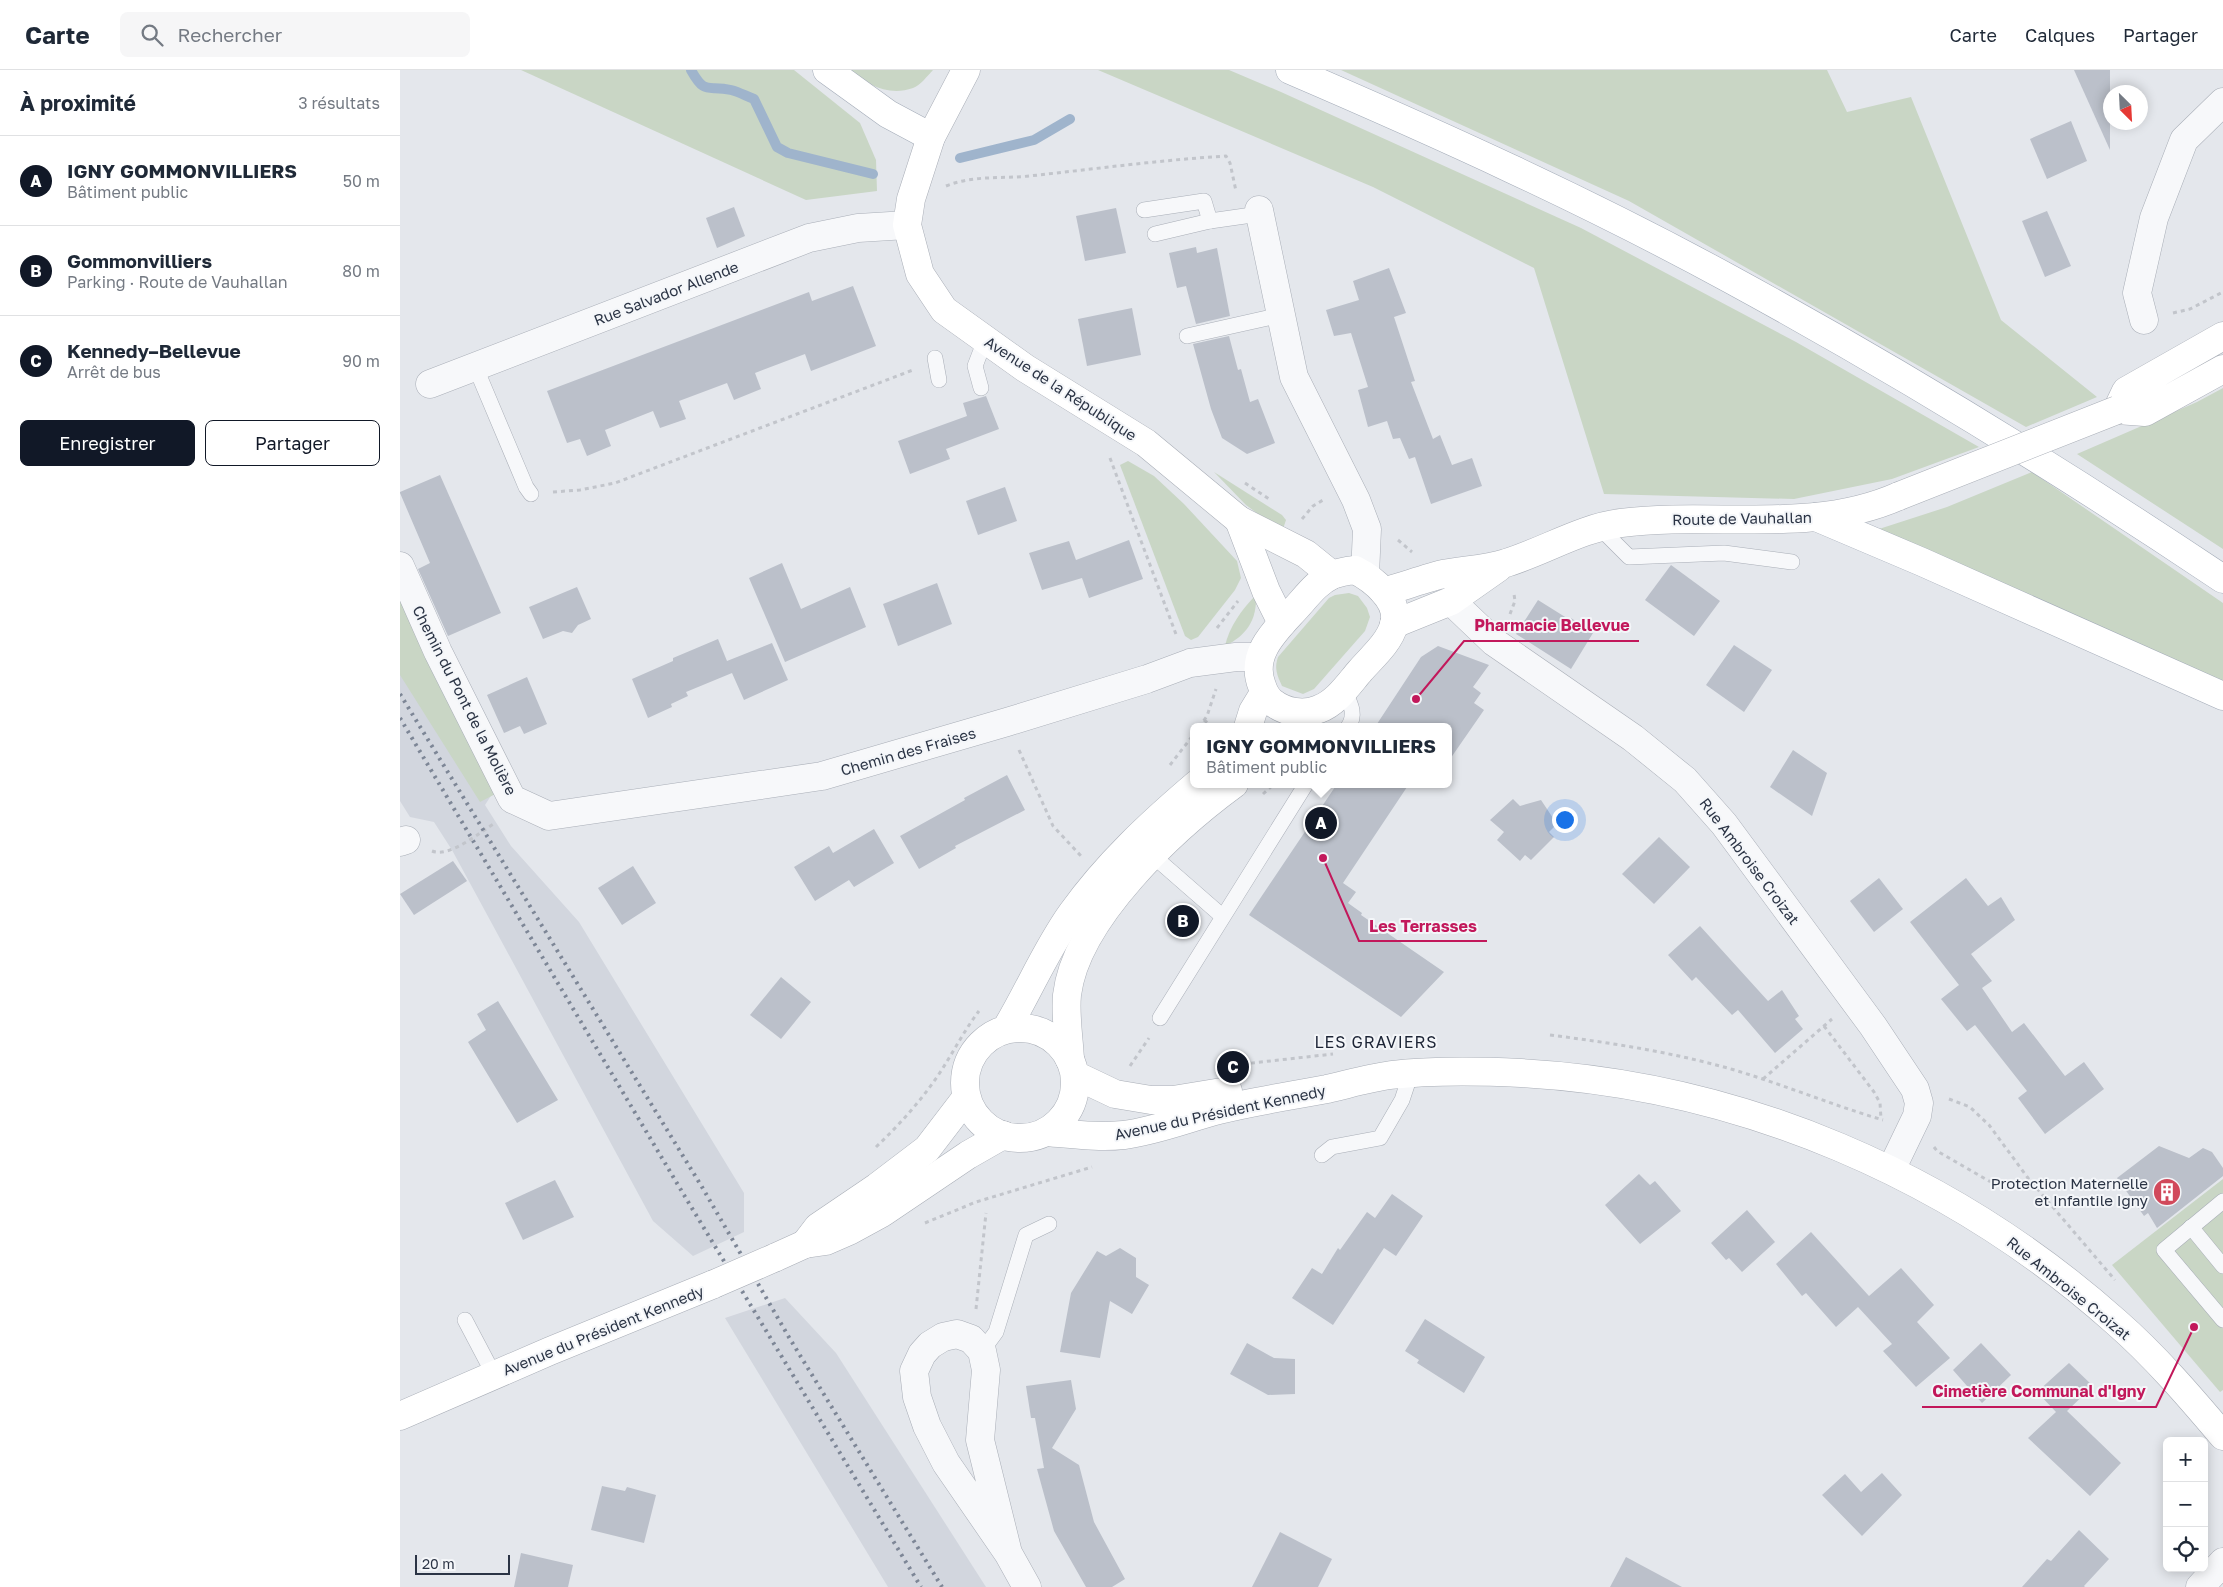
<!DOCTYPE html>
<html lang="fr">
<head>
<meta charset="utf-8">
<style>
  :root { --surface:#fff; --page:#f6f6f7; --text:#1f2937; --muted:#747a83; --line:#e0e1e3; --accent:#111827 }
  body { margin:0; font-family:"Golos Text",sans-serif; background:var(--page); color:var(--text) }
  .controls { position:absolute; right:15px; bottom:15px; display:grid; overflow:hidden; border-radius:8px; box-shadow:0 2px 12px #0003 }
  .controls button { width:45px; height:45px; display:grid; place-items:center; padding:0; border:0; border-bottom:1px solid var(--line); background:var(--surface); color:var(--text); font:25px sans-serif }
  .compass { position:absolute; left:1703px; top:15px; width:45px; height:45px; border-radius:50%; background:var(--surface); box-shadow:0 2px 12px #0003; rotate:156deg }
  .scale { position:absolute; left:15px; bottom:12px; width:95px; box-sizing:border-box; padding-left:5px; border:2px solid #2b3445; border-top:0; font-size:14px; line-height:18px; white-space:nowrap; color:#2b3445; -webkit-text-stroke:4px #f4f6f9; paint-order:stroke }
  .you { position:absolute; left:1164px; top:749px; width:18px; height:18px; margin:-12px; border:4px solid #fff; border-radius:50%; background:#1a73e8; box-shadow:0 0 0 8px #1a73e833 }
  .badge { display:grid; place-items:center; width:32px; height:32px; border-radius:50%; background:var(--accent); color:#fff; font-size:16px; font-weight:700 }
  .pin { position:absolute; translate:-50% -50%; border:2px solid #fff; box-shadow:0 1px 5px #0006 }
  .popup { position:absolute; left:790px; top:653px; width:262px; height:65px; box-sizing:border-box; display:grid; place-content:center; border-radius:8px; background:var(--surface); filter:drop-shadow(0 1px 4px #0005); font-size:16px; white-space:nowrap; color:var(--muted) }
  .popup b { font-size:19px; color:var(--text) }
  .popup::after { content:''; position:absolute; left:50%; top:100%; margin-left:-10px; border:10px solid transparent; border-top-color:var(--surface) }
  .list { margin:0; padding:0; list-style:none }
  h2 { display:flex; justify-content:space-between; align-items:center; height:65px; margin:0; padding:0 20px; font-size:21px }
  h2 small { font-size:16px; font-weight:400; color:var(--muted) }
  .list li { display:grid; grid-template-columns:32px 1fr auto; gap:15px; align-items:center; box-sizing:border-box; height:90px; padding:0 20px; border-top:1px solid var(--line) }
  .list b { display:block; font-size:19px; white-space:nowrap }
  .list p { margin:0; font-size:16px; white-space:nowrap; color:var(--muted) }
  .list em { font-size:16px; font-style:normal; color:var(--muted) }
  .actions { display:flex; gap:10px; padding:15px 20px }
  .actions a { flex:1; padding:11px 0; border:1px solid var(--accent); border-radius:8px; text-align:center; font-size:18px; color:var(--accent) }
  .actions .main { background:var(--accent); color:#fff }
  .icon { flex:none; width:28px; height:28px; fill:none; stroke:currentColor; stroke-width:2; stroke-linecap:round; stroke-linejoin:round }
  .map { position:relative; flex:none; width:1823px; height:1517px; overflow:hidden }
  header { display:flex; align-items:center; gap:30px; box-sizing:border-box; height:70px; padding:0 25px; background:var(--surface); border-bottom:1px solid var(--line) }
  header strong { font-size:24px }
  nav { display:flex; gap:28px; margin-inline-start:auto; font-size:18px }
  .search { width:350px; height:45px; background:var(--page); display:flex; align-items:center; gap:12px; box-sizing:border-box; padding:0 18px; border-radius:8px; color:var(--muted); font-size:19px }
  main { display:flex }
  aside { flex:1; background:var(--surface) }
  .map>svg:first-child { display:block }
  .built { fill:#d2d6de }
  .green { fill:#c9d6c5 }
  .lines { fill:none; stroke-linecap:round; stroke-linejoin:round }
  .stream { stroke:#9fb4cc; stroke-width:10 }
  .building { fill:#bbc0ca }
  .lane-casing { stroke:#a9aeb7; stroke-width:16 }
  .street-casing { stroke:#a9aeb7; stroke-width:29 }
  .secondary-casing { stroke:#a9aeb7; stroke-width:29 }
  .primary-casing { stroke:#a3abb8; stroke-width:29 }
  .path { stroke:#c2c5cb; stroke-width:3; stroke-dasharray:4 4; stroke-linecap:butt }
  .lane { stroke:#f7f8fa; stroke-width:15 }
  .street { stroke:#f7f8fa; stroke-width:28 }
  .secondary { stroke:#fff; stroke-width:28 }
  .primary { stroke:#fff; stroke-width:28 }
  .rail { stroke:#7d8696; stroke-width:4; stroke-dasharray:2.5 5; stroke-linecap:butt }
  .secondary-bridge-casing { stroke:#a9aeb7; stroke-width:29; stroke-linecap:butt }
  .secondary-bridge { stroke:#fff; stroke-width:28 }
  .labels { text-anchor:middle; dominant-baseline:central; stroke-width:4; stroke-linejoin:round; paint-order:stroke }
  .street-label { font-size:15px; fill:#2b3445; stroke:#f4f6f9 }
  .poi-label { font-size:15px; fill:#2b3445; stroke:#f4f6f9; text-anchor:end }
  .neighbourhood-label { font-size:16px; letter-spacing:1px; fill:#1d2536; stroke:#f4f6f9 }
  .leader { fill:none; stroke:#c2185b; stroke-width:2 }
  .callout-dot { fill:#c2185b; stroke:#f4f6f9; stroke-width:2 }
  .callout-label { font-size:16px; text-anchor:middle; font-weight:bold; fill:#c2185b; stroke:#f4f6f9; stroke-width:4; stroke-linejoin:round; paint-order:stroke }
</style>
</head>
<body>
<header>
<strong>Carte</strong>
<div class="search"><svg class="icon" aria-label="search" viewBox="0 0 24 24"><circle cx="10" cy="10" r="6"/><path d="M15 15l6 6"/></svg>Rechercher</div>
<nav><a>Carte</a><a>Calques</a><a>Partager</a></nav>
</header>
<main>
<aside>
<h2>À proximité<small>3 résultats</small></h2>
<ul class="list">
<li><span class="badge">A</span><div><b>IGNY GOMMONVILLIERS</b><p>Bâtiment public</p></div><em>50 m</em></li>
<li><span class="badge">B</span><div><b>Gommonvilliers</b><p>Parking · Route de Vauhallan</p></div><em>80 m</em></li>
<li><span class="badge">C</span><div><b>Kennedy–Bellevue</b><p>Arrêt de bus</p></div><em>90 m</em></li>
</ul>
<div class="actions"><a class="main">Enregistrer</a><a>Partager</a></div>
</aside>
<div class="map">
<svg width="1823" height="1517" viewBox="0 0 1823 1517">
  <rect width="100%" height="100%" fill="#e4e7ec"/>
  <g class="built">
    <polygon points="0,560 94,721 85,735 111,776 179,852 344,1123 344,1162 293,1186 253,1151 52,780 34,752 10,747 0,731"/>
    <polygon points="385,1228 436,1283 586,1517 488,1517 325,1248"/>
  </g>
  <g class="green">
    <polygon points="121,0 394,0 460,53 476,90 477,121 406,130"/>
    <path d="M448 0H533C528 5 520 16 513 18 488 27 467 14 448 0Z"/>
    <polygon points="698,0 829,0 881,22 1181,158 1396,272 1579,377 1492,409 1394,429 1204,424 1134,198 973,117"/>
    <polygon points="941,0 1427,0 1447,42 1511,27 1601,250 1697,327 1626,357 1229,131"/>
    <polygon points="1823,318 1823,479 1677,384 1797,332"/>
    <polygon points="728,391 754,406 784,434 837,491 841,508 835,520 798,567 791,570 785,566 720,395"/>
    <polygon points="814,402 882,445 886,450 882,462 846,435"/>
    <polygon points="1632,402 1823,533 1823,616 1479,459 1547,437"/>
    <polygon points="0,513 103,720 80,732 0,605"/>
    <path d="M949 523 958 526 967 538 970 547 965 561 914 619 903 624 882 616C877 605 874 598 878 587L929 528 935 525Z"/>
    <path d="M856 525C857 550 847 565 825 576 829 557 842 539 856 525Z"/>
    <polygon points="1823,1109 1823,1320 1820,1322 1712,1195"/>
  </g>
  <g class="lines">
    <g class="stream">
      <path d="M291 0C306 27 308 14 331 20 339 22 346 26 354 29L377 77 388 83 473 104"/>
      <polyline points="560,88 634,70 670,49"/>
    </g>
  </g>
  <g class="building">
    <polygon points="1674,0 1710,0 1710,80"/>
    <polygon points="1671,51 1687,91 1647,109 1630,69"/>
    <polygon points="334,137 345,166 317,178 306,148"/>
    <polygon points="716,138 726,183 685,191 676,146"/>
    <polygon points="1647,141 1671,196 1645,207 1622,151"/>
    <polygon points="796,177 797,183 817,178 830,246 796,254 786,216 777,218 769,183"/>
    <polygon points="989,198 1006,243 994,247 1015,311 1011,312 1033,369 1040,365 1052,395 1072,388 1082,416 1031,434 1015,387 1009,389 1000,368 993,369 987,351 968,357 958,320 968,317 951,263 934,266 926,240 959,230 953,211"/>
    <polygon points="453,216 476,276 411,301 405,284 355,303 361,319 334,330 327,313 279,331 286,349 260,358 253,341 205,360 211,376 187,386 180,369 167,373 147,321 409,222 412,231"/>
    <polygon points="732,238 741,285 687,296 678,249"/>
    <polygon points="829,266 838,300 841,299 850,332 858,329 875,373 847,384 822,368 811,339 793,274"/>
    <polygon points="586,326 599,359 546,379 550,389 510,404 498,371 567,346 563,333"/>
    <polygon points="40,405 101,543 48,566 18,499 30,493 0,423 0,422"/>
    <polygon points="605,417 617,451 578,465 566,431"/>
    <polygon points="729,470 743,509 689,528 682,508 642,520 629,483 669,471 676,490"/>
    <polygon points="382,493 401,539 450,517 466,557 385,592 349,508"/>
    <polygon points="1271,495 1320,531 1294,566 1245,530"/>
    <polygon points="537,513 552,554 498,576 483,534"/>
    <polygon points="177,517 191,549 178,555 172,563 163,561 143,569 129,537"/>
    <polygon points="1138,530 1170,550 1171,548 1193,563 1171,599 1116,564"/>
    <polygon points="318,569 327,591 372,573 388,610 344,630 332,603 286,622 288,626 271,634 272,637 248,648 232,609 273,591 273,588"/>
    <polygon points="1334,575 1372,600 1344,642 1306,615"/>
    <polygon points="1038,576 1089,595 1073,617 1081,623 1074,633 1084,640 1048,692 1048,657 975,657 1021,587"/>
    <polygon points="127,607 147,654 124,664 120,656 104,663 87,625"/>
    <polygon points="1393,680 1427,703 1412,746 1370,717"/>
    <polygon points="607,705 625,740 555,776 556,778 519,799 500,766 565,730 564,728"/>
    <polygon points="937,714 1009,714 943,813 956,822 948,833 962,843 961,845 1044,902 1001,947 849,845"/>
    <polygon points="1113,729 1120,736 1141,730 1157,754 1149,762 1154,767 1131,790 1125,785 1120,791 1097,770 1104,762 1090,750"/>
    <polygon points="474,759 494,793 454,817 449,810 415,831 394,797 429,776 433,783"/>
    <polygon points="1259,767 1290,797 1254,834 1222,804"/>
    <polygon points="53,791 67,811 14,845 0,824"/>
    <polygon points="233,796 256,833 222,855 198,818"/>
    <polygon points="1479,808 1503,839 1474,862 1450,831"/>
    <polygon points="1566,808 1588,836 1601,827 1615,850 1571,884 1592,911 1582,918 1612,962 1624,953 1665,1006 1684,992 1704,1019 1645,1064 1618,1028 1627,1021 1575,955 1567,961 1541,929 1559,915 1510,852"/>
    <polygon points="1300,856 1368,931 1382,920 1399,946 1395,949 1403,959 1375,983 1338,940 1332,945 1296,907 1292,911 1268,885"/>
    <polygon points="381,907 411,932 381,969 350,945"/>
    <polygon points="98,931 158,1030 117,1053 68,972 86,960 77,944"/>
    <polygon points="1759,1076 1789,1088 1803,1078 1812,1082 1823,1098 1823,1106 1757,1158 1748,1143 1744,1146 1717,1108"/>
    <polygon points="1239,1104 1250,1115 1255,1111 1281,1141 1240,1174 1205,1135"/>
    <polygon points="155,1110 174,1147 123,1170 105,1133"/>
    <polygon points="992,1124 1023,1146 996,1186 984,1178 933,1255 892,1228 912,1198 922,1204 938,1178 940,1180 967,1142 975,1148"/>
    <polygon points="1347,1140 1375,1172 1342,1202 1329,1188 1326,1190 1311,1173"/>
    <polygon points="1411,1162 1469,1226 1501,1198 1534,1235 1517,1252 1550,1288 1516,1317 1483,1281 1492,1274 1458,1237 1436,1257 1406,1223 1402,1226 1376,1194"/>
    <polygon points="720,1178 736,1188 736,1207 749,1215 732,1244 710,1231 700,1288 660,1282 671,1223 697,1181 706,1186"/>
    <polygon points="1025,1249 1085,1287 1064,1323 1017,1293 1019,1290 1005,1281"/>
    <polygon points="847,1273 874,1288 895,1289 895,1324 868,1325 830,1304"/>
    <polygon points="1581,1273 1611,1305 1582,1333 1553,1300"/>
    <polygon points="1669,1293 1693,1316 1667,1341 1721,1393 1690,1426 1628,1368 1656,1342 1637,1322"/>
    <polygon points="671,1310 676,1339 652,1378 679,1395 694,1452 725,1509 712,1517 686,1517 654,1461 637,1399 644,1398 635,1348 631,1348 626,1316"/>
    <polygon points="1482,1403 1502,1425 1462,1466 1422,1425 1445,1404 1461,1422"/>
    <polygon points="202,1416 225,1421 227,1417 256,1425 244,1473 191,1460"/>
    <polygon points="1679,1460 1709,1489 1684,1516 1685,1517 1622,1517 1647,1489 1651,1491"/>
    <polygon points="880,1462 932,1489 918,1517 852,1517"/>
    <polygon points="121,1483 173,1495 168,1517 114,1517"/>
    <polygon points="1226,1487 1282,1517 1210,1517"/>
  </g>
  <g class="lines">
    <defs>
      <g id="lane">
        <polyline points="744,140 804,131 810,151"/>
        <polyline points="755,164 810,151 859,144"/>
        <polyline points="787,266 881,245"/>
        <polyline points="535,288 539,310"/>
        <polyline points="75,296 126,417 131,424"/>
        <polyline points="581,318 575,296 585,270"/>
        <polyline points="1200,458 1229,487 1324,483 1392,492"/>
        <path d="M944 620C950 633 957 644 948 657"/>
        <polyline points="751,784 822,846"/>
        <polyline points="760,948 906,714"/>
        <polyline points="922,1085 932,1077 980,1068 1002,1030 1011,1003"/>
        <polyline points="1823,1131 1764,1180 1823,1250"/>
        <polyline points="1791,1157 1823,1196"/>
        <polyline points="65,1250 94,1305"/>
        <polyline points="582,1281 596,1262 626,1165 649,1154"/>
      </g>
      <g id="street">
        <polyline points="859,140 894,307 956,430 967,459 965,505"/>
        <polyline points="1744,250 1737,223 1754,148 1784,70 1823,32"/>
        <polyline points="30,314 409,168 458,158 507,155"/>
        <polyline points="0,496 38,582 112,729 149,746 422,706 607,652 747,609 790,593 836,587 860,587"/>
        <polyline points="1051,531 1094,572 1233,668 1285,710 1324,754 1473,956 1515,1019 1519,1033 1517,1046 1491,1100"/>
        <polyline points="0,772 6,770"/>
        <polyline points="608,1483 580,1370 586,1300 582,1281 571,1269 557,1264 543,1267 530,1275 522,1284 514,1301 517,1327 527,1356 546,1393 608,1483 627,1517"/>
        <polyline points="1800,1517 1823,1492"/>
      </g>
      <g id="secondary">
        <polyline points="566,0 531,67 511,129 507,155 520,204 544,240 625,298 746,373 839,450 906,484 932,505"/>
        <polyline points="1823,266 1726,321 1717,340 1745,342 1823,299"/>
        <polyline points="839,450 866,521 882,553"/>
        <path d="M955 500C973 509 1001 531 994 555 989 573 972 587 960 601 948 615 936 633 919 639 903 646 885 642 872 632 867 628 864 622 862 616 849 584 876 560 896 538 907 526 917 512 932 505 940 502 947 501 955 500Z"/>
        <path d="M984 522C1003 516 1021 510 1039 505 1061 500 1085 500 1106 493 1145 481 1181 458 1221 453 1313 441 1411 465 1499 426"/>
        <polyline points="994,554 1051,531 1098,498"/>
        <polyline points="848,657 853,641 864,623"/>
        <circle cx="620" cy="1013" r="55"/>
        <path d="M606 959C629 921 646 879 672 843 707 794 751 753 797 714"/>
        <path d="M670 990C669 968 665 946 667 925 676 848 774 758 834 714"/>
        <polyline points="675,1005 715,1024 751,1030 773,1030 828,1021"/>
        <path d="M646 1062C673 1064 698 1068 724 1065 756 1061 788 1048 819 1040 854 1031 891 1026 927 1019 949 1014 969 1008 991 1005 1034 1000 1078 1001 1121 1003 1341 1015 1552 1106 1716 1252 1755 1286 1790 1327 1823 1366"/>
        <polyline points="405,1174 418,1157 477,1117 527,1079 566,1028"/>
        <polyline points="374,1188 405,1174 426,1171 449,1161 482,1143 568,1085 603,1065"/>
        <polyline points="0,1346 150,1281 314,1214"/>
      </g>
      <g id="primary">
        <polyline points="427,0 488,44 531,67"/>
        <path d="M890 0C1039 64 1187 131 1330 209 1499 301 1663 402 1823 509"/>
        <polyline points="1416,447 1522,492 1823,626"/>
      </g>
    </defs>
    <use href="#lane" class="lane-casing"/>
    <use href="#street" class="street-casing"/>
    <use href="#secondary" class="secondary-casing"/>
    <use href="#primary" class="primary-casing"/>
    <g class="path">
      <path d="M546 116C573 105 600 109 629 106 695 99 760 90 826 86L830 93 836 121"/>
      <polyline points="1773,243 1790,239 1823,222"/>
      <polyline points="710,388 777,567"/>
      <polyline points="845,413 869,429"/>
      <polyline points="153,422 180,420 215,413 513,300"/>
      <polyline points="902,449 913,436 923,430"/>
      <polyline points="998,470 1012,482"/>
      <polyline points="1110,544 1115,531 1114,524"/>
      <polyline points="817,558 838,531"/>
      <polyline points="804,650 813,657"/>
      <polyline points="799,657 807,646 816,619"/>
      <polyline points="619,680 653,756 681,786"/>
      <polyline points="770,695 794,664"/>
      <polyline points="863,724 874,714"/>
      <path d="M32 781C50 788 80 762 95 753"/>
      <polyline points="1424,956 1474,1022 1480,1033 1481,1049"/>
      <path d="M1150 965C1212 973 1271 982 1331 999 1382 1014 1432 1035 1483 1050"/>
      <polyline points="843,994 933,984"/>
      <polyline points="730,996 749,968"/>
      <polyline points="1363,1009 1432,949"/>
      <polyline points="1549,1029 1570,1037 1589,1055 1628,1108 1715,1210"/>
      <path d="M476 1077C499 1055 519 1033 537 1007 552 985 563 962 579 941"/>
      <polyline points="1534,1077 1537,1081 1589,1111 1636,1118"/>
      <polyline points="525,1153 576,1132 692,1097"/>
      <polyline points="576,1239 586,1143"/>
    </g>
    <use href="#lane" class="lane"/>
    <use href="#street" class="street"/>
    <use href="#secondary" class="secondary"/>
    <use href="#primary" class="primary"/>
    <g class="rail">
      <polyline points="0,624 302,1117 390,1269 542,1517"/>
      <polyline points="0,648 284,1125 521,1517"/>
    </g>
    <defs>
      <g id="secondary-bridge">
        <polyline points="1499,426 1717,340"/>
        <polyline points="314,1214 374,1188"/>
      </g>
    </defs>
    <use href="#secondary-bridge" class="secondary-bridge-casing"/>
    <use href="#secondary-bridge" class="secondary-bridge"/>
  </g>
  <defs>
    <symbol id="building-disc" viewBox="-11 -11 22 22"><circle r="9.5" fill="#d1495b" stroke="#f4f6f9"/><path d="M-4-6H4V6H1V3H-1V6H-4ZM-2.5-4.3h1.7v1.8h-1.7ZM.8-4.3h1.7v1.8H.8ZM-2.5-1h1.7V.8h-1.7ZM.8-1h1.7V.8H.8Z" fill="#fff"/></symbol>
  </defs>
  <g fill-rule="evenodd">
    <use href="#building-disc" x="1751" y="1106" width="32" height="32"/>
  </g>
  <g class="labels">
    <g class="street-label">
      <text transform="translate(266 223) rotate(-21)">Rue Salvador Allende</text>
      <text transform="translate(661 318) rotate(33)">Avenue de la République</text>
      <text transform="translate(1342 448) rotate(-1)">Route de Vauhallan</text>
      <text transform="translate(65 630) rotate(63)">Chemin du Pont de la Molière</text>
      <text transform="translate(508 681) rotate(-16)">Chemin des Fraises</text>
      <text transform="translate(1350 791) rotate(53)">Rue Ambroise Croizat</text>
      <text transform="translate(820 1042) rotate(-12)">Avenue du Président Kennedy</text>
      <text transform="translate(1669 1218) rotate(39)">Rue Ambroise Croizat</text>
      <text transform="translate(203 1260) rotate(-22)">Avenue du Président Kennedy</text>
    </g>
    <g class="poi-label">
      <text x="1748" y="1113">Protection Maternelle<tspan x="1748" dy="17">et Infantile Igny</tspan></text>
    </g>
    <g class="neighbourhood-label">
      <text x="976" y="972">LES GRAVIERS</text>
    </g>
  </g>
  <path class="leader" d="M1016 629L1064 571H1239M923 788L959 871H1087M1794 1257L1756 1337H1522"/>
  <g class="callout-dot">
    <circle cx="1016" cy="629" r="5"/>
    <circle cx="923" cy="788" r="5"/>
    <circle cx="1794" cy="1257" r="5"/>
  </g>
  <g class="callout-label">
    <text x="1152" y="561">Pharmacie Bellevue</text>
    <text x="1023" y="862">Les Terrasses</text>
    <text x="1639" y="1327">Cimetière Communal d'Igny</text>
  </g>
</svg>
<div class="controls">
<button>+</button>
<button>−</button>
<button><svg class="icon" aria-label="locate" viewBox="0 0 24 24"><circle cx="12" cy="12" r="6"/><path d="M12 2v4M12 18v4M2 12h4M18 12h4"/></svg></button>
</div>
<svg class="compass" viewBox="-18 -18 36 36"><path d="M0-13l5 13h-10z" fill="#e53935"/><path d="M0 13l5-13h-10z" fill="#747a83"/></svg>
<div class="scale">20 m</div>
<div class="you"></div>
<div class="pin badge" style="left:921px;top:753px">A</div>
<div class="popup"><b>IGNY GOMMONVILLIERS</b>Bâtiment public</div>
<div class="pin badge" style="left:783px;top:851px">B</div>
<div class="pin badge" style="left:833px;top:997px">C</div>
</div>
</main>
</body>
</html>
